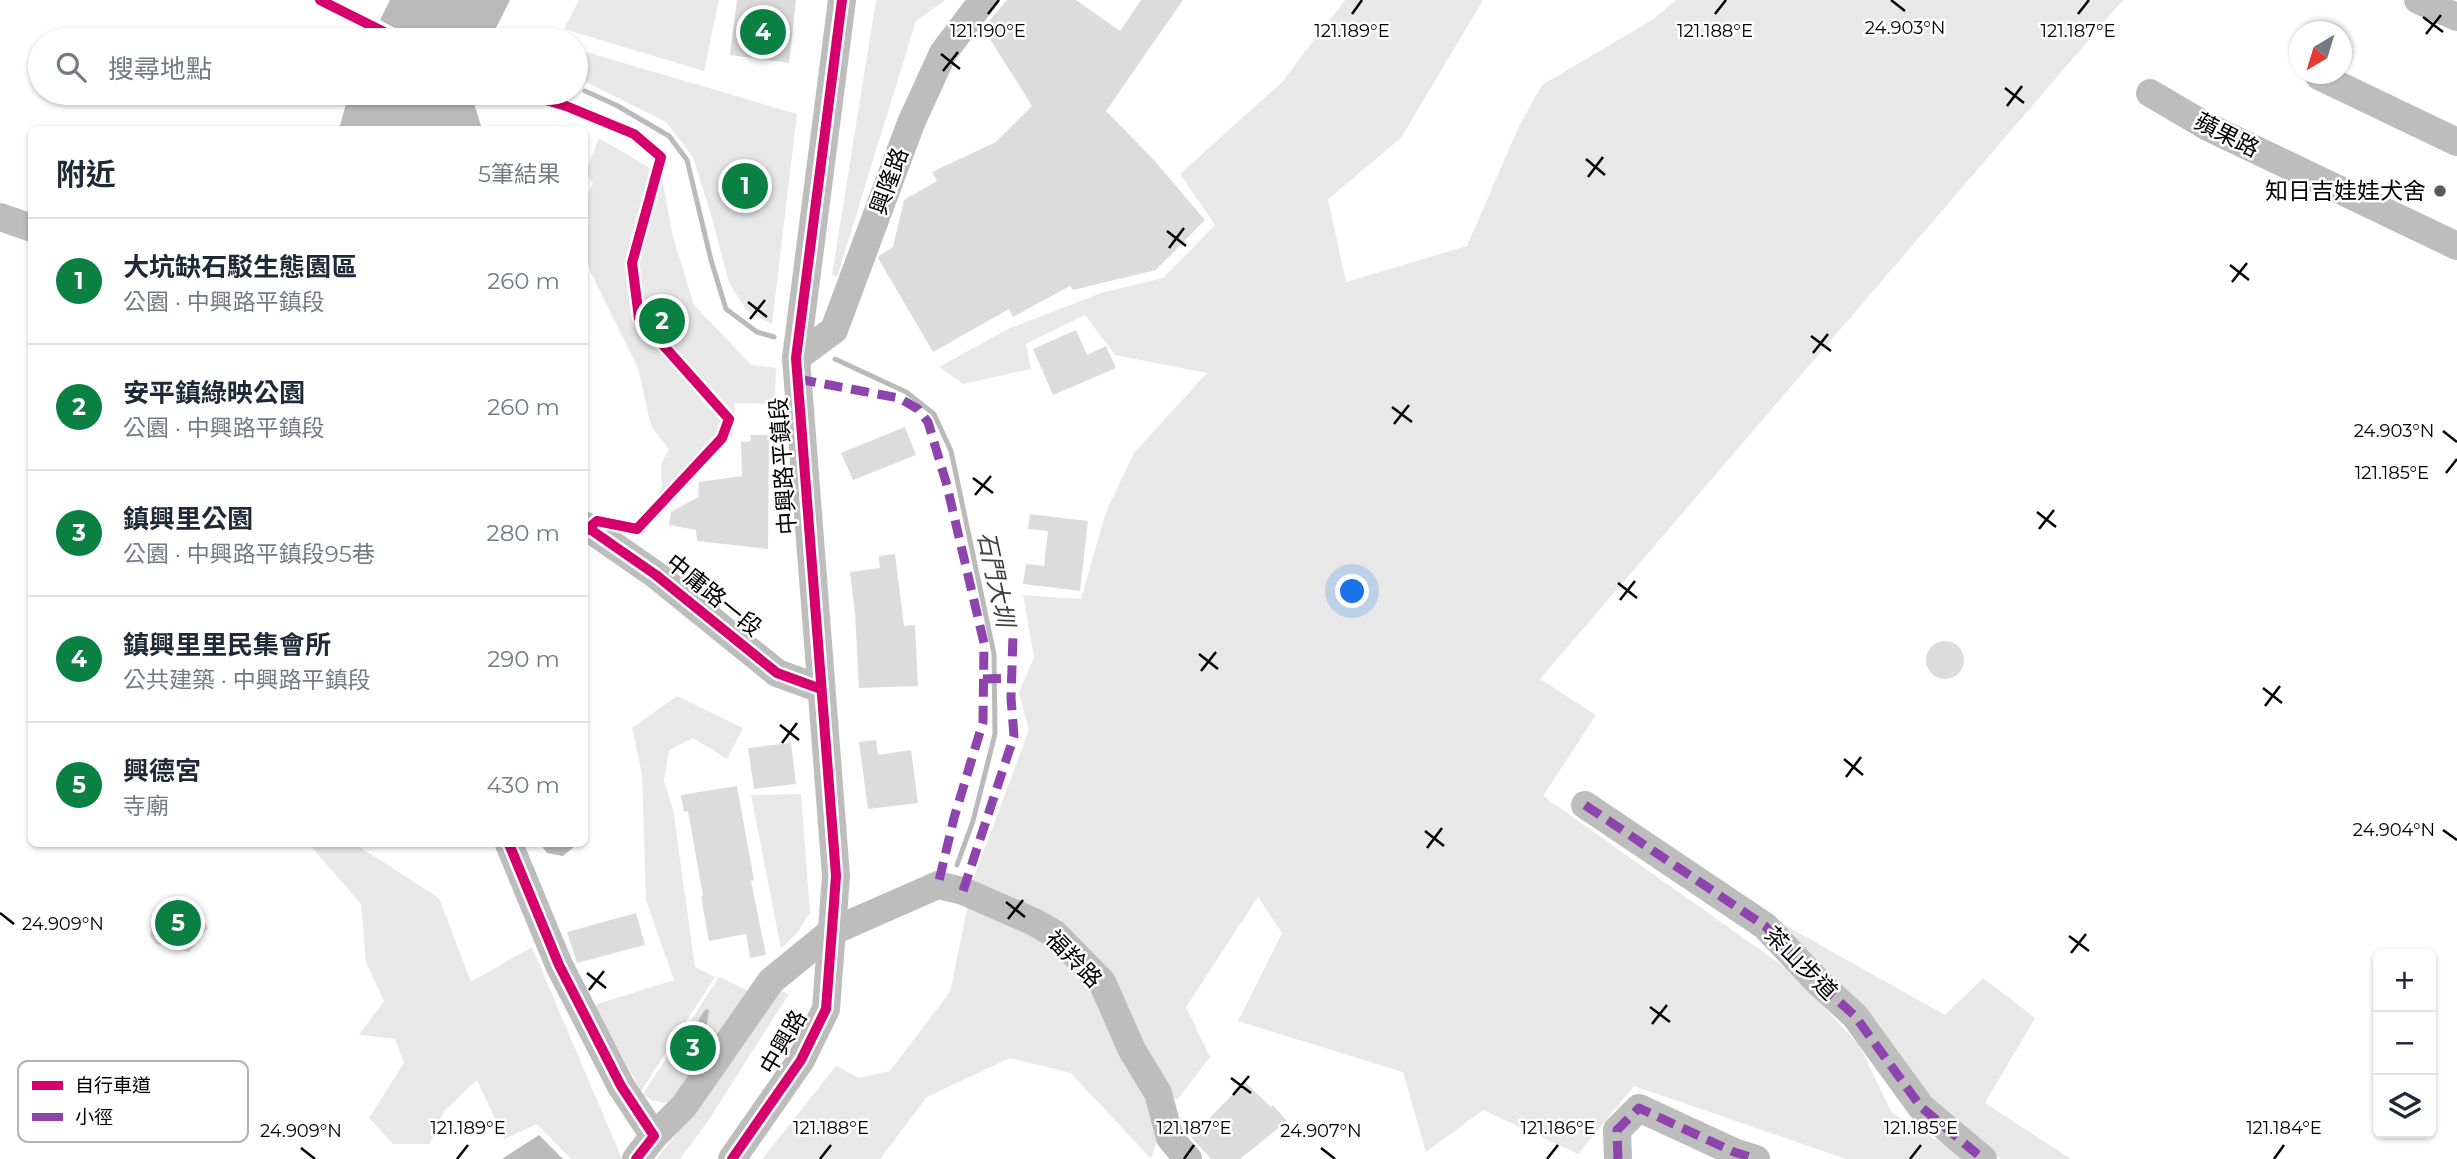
<!DOCTYPE html>
<html lang="zh-TW">
<head>
<meta charset="utf-8">
<style>
  :root { --surface:#fff; --page:#f6f6f7; --text:#1f2937; --muted:#747a83; --line:#e0e1e3; --accent:#0b8043 }
  body { margin:0; font-family:Montserrat,"Noto Sans TC",sans-serif; background:var(--page); color:var(--text) }
  .controls { position:absolute; right:21px; bottom:21px; display:grid; overflow:hidden; border-radius:10px; box-shadow:0 2px 5px #0004 }
  .controls button { width:63px; height:63px; display:grid; place-items:center; padding:0; border:0; border-bottom:2px solid var(--line); background:var(--surface); color:var(--text); font:35px sans-serif }
  .compass { position:absolute; left:2289px; top:21px; width:63px; height:63px; border-radius:50%; background:var(--surface); box-shadow:0 2px 5px #0004; rotate:218deg }
  .you { position:absolute; left:1353px; top:592px; width:24px; height:24px; margin:-18px; border:5px solid #fff; border-radius:50%; background:#1a73e8; box-shadow:0 0 0 10px #1a73e833 }
  .badge { display:grid; place-items:center; width:46px; height:46px; border-radius:50%; background:var(--accent); color:#fff; font-size:23px; font-weight:700 }
  .pin { position:absolute; translate:-50% -50%; border:4px solid #fff; box-shadow:0 2px 7px #0006 }
  .list { margin:0; padding:0; list-style:none }
  h2 { display:flex; justify-content:space-between; align-items:center; height:91px; margin:0; padding:0 28px; font-size:30px }
  h2 small { font-size:23px; font-weight:400; color:var(--muted) }
  .list li { display:grid; grid-template-columns:46px 1fr auto; gap:21px; align-items:center; box-sizing:border-box; height:126px; padding:0 28px; border-top:2px solid var(--line) }
  .list b { display:block; font-size:26px; white-space:nowrap }
  .list p { margin:0; font-size:23px; white-space:nowrap; color:var(--muted) }
  .list em { font-size:23px; font-style:normal; color:var(--muted) }
  .icon { flex:none; width:38px; height:38px; fill:none; stroke:currentColor; stroke-width:2; stroke-linecap:round; stroke-linejoin:round }
  .map { position:relative; flex:none; width:2457px; height:1159px; overflow:hidden }
  .search { position:absolute; background:var(--surface); box-shadow:0 2px 5px #0004; left:28px; top:28px; width:560px; height:77px; display:flex; align-items:center; gap:18px; box-sizing:border-box; padding:0 24px; border-radius:38px; color:var(--muted); font-size:26px }
  .panel { position:absolute; background:var(--surface); box-shadow:0 2px 5px #0004; left:28px; top:126px; width:560px; height:721px; border-radius:10px }
  .map>svg:first-child { display:block }
  .green { fill:#e8e8e8 }
  .water { fill:#bababa }
  .lines { fill:none; stroke-linecap:round; stroke-linejoin:round }
  .stream { stroke:#bababa; stroke-width:5 }
  .building { fill:#dcdcdc }
  .minor { stroke:#bdbdbd; stroke-width:28 }
  .quiet { stroke:#8e44ad; stroke-width:9; stroke-dasharray:18 9; stroke-linecap:butt }
  .cycleway-casing { stroke:#fff; stroke-width:15 }
  .cycleway { stroke:#d6006c; stroke-width:10 }
  .ticks { fill:none; stroke:#000; stroke-width:2.5 }
  .poi-dot { fill:#595959; stroke:#fff; stroke-width:2.5 }
  .labels { text-anchor:middle; dominant-baseline:central; stroke-width:5; stroke-linejoin:round; paint-order:stroke }
  .street-label { font-size:23px; fill:#000; stroke:#fff }
  .poi-label { font-size:23px; fill:#000; stroke:#fff; text-anchor:end }
  .water-label { font-size:24px; font-style:italic; fill:#3e3e3e; stroke:#fff }
  .key { fill:#fff; stroke:#b2b2b2; stroke-width:2 }
  .key-label { font-size:19px; fill:#000 }
  .ticks-label { font-size:18px; text-anchor:middle; fill:#000; stroke:#fff; stroke-width:5; stroke-linejoin:round; paint-order:stroke }
</style>
</head>
<body>
<div class="map">
<svg width="2457" height="1159" viewBox="0 0 2457 1159">
  <rect width="100%" height="100%" fill="#fff"/>
  <g class="green">
    <polygon points="579,0 719,0 704,71 564,29"/>
    <polygon points="876,0 945,0 916,21 837,277 832,275"/>
    <polygon points="1345,0 1483,0 1401,138 1328,199 1346,282 1467,246 1519,126 1542,85 1652,20 1676,0 2123,0 1540,679 1596,715 1543,796 1790,971 1859,1045 1892,1113 1968,1159 1846,1159 1634,1086 1578,1154 1483,1110 1426,1152 1403,1072 1238,1021 1282,933 1258,897 1186,1007 1210,1057 1178,1099 1148,1097 1157,1140 1151,1159 1071,1073 1010,1058 927,1097 880,1159 762,1159 836,1066 859,1078 890,1071 950,992 973,880 1029,730 1019,693 1034,657 1023,595 1081,599 1106,512 1134,453 1207,373 1115,355 1085,315 1026,344 1031,369 963,384 939,367 1008,329 1101,293 1163,278 1215,225 1180,174 1282,82"/>
    <polygon points="576,49 797,114 772,324 748,312 729,283 711,215 693,157 666,122 576,77"/>
    <polygon points="599,138 645,165 662,178 673,237 694,305 751,365 776,368 775,404 735,403 733,435 654,520 635,521 657,498 662,485 661,464 669,449 651,426 638,368 590,271 585,250 584,202 593,183 585,174"/>
    <polygon points="677,696 743,728 727,759 693,738 669,750 664,781 673,809 695,967 715,977 641,1091 594,1005 674,980 646,900 642,774 632,728"/>
    <polygon points="801,794 810,913 797,933 781,949 751,795"/>
    <polygon points="309,844 355,844 439,898 471,982 532,947 622,1159 571,1159 537,1124 504,1139 477,1080 444,1111 430,1144 393,1144 369,1118 404,1063 395,1039 359,1035 384,1001 366,962 361,904"/>
    <polygon points="1783,924 1945,1015 1983,978 2035,1018 1985,1103 2071,1159 2001,1159 1920,1096 1786,939"/>
    <path d="M719 977 747 990 742 1003 670 1102C659 1104 652 1101 643 1094Z"/>
    <polygon points="778,990 789,994 706,1124 680,1159 656,1159 683,1126"/>
  </g>
  <g class="water">
    <polygon points="390,0 510,0 490,40 417,40 380,20"/>
    <polygon points="349,93 471,93 482,129 339,129"/>
    <polygon points="540,844 573,844 575,846 563,856 547,853"/>
    <path d="M706 1009 709 1010 705 1038C693 1028 697 1020 706 1009Z"/>
    <polygon points="539,1135 563,1159 502,1159"/>
  </g>
  <g class="lines">
    <g class="stream">
      <polyline points="585,91 616,105 669,136 687,160 711,260 726,309 757,332 774,337"/>
      <polyline points="835,359 906,392 934,414 951,451 994,654 995,734 973,821 957,865"/>
    </g>
  </g>
  <g class="building">
    <polygon points="737,0 796,0 789,63 730,55"/>
    <polygon points="1007,0 1076,0 1120,31 1141,0 1183,0 1106,111 1153,159 1205,220 1156,270 1073,290 1070,286 1013,317 1009,309 933,352 878,258 880,255 893,247 904,200 937,181 932,172 996,142 1032,106 983,28"/>
    <polygon points="1076,330 1087,355 1106,346 1116,368 1053,395 1033,349"/>
    <polygon points="905,427 916,455 853,480 841,453"/>
    <polygon points="750,435 769,435 768,549 697,541 696,530 669,525 671,512 698,497 699,482 742,476 741,442 751,441"/>
    <polygon points="1030,514 1088,521 1080,591 1023,584 1026,564 1044,566 1048,531 1028,529"/>
    <polygon points="895,554 904,626 915,625 918,686 859,688 855,613 850,572 880,568 879,556"/>
    <circle cx="1945" cy="660" r="19"/>
    <polygon points="876,740 878,755 911,750 918,803 868,809 859,742"/>
    <polygon points="791,743 796,784 754,789 748,748"/>
    <polygon points="737,786 754,880 751,881 766,955 750,958 746,934 709,941 701,897 703,896 688,811 684,812 681,795"/>
    <polygon points="172,896 197,911 208,928 189,952 156,944 150,936 153,918"/>
    <polygon points="636,913 645,945 577,963 567,932"/>
    <polygon points="1245,1082 1271,1107 1273,1105 1287,1121 1240,1159 1211,1159 1191,1137"/>
  </g>
  <g class="lines">
    <g class="minor">
      <polyline points="2418,0 2457,17"/>
      <polyline points="2319,76 2457,142"/>
      <polyline points="2150,93 2206,126 2457,246"/>
      <polyline points="0,217 32,228"/>
      <polyline points="796,358 834,330 911,123 943,53 983,0"/>
      <polyline points="584,525 656,575 777,673 821,689"/>
      <polyline points="1585,805 1765,926 1820,984 1855,1016 1921,1107 1983,1159"/>
      <polyline points="509,844 559,965 621,1086 654,1136"/>
      <polyline points="636,1159 654,1136 684,1106 771,981 831,932 938,885 963,891 1034,922 1055,934 1102,982 1132,1050 1158,1093 1170,1138 1188,1159"/>
      <polyline points="732,1159 801,1060 826,1009 836,876 796,358 842,0"/>
      <polyline points="1618,1159 1617,1130 1639,1108 1734,1152 1756,1159"/>
    </g>
    <g class="quiet">
      <polyline points="798,379 899,398 918,409 928,422 946,482 984,643 983,722 954,818 938,885"/>
      <polyline points="983,679 1012,678"/>
      <polyline points="1585,805 1765,926 1820,984 1855,1016 1921,1107 1983,1159"/>
      <polyline points="963,891 1014,736 1011,698 1013,635"/>
      <polyline points="1618,1159 1617,1130 1639,1108 1734,1152 1756,1159"/>
    </g>
    <defs>
      <g id="cycleway">
        <polyline points="320,0 400,40"/>
        <polyline points="523,93 566,106 634,134 661,157 632,263 639,318 729,419 722,438 637,529 597,521 584,532"/>
        <polyline points="584,525 656,575 777,673 821,689"/>
        <polyline points="509,844 559,965 621,1086 654,1136 636,1159"/>
        <polyline points="732,1159 801,1060 826,1009 836,876 796,358 842,0"/>
      </g>
    </defs>
    <use href="#cycleway" class="cycleway-casing"/>
    <use href="#cycleway" class="cycleway"/>
  </g>
  <path class="ticks" d="M1891 0 1905 11M988 14 999 0M1352 14 1362 0M1715 14 1726 0M2078 14 2089 0M2423 17 2443 32M2426 34 2441 15M941 54 960 69M943 71 958 52M2005 88 2024 103M2007 106 2022 86M1586 159 1605 175M1588 177 1603 157M1167 231 1186 246M1169 248 1184 228M2230 265 2249 280M2232 282 2247 263M748 302 767 317M750 319 765 300M1811 336 1831 351M1813 353 1828 334M1392 407 1412 422M1394 424 1409 405M2443 431 2457 442M2446 473 2457 459M973 478 993 493M975 495 991 476M2037 512 2056 527M2039 529 2054 510M1618 583 1637 598M1620 600 1635 581M1199 654 1218 669M1201 671 1216 652M2263 688 2282 703M2265 706 2280 686M780 725 799 740M782 743 797 723M1844 759 1863 775M1846 777 1861 757M2443 830 2457 840M1425 831 1444 846M1427 848 1442 828M1006 902 1025 917M0 913 14 924M1008 919 1023 900M2069 936 2089 951M2071 953 2086 934M587 973 606 988M589 990 604 971M1650 1007 1670 1022M1652 1024 1667 1005M1231 1078 1251 1093M1233 1095 1249 1076M301 1148 315 1159M1321 1148 1335 1159M457 1159 468 1145M820 1159 831 1145M1184 1159 1194 1145M1547 1159 1558 1145M1910 1159 1921 1145M2274 1159 2284 1145"/>
  <circle class="poi-dot" cx="2440" cy="191" r="7"/>
  <g class="labels">
    <g class="street-label">
      <text transform="translate(2227 135) rotate(27)">蘋果路</text>
      <text transform="translate(889 181) rotate(-70)">興隆路</text>
      <text transform="translate(783 466) rotate(-94)">中興路平鎮段</text>
      <text transform="translate(714 595) rotate(39)">中庸路一段</text>
      <text transform="translate(1074 959) rotate(46)">福羚路</text>
      <text transform="translate(1801 963) rotate(45)">茶山步道</text>
      <text transform="translate(783 1042) rotate(-60)">中興路</text>
    </g>
    <g class="poi-label">
      <text x="2426" y="191">知日吉娃娃犬舍</text>
    </g>
    <g class="water-label">
      <text transform="translate(996 579) rotate(78)">石門大圳</text>
    </g>
  </g>
  <rect x="18" y="1061" width="230" height="81" rx="10" class="key"/>
  <rect x="32" y="1081" width="31" height="9" fill="#d6006c"/>
  <rect x="32" y="1113" width="31" height="8" fill="#8e44ad"/>
  <g class="key-label">
    <text x="75" y="1092">自行車道</text>
    <text x="75" y="1124">小徑</text>
  </g>
  <g class="ticks-label">
    <text x="1905" y="34">24.903°N</text>
    <text x="988" y="37">121.190°E</text>
    <text x="1352" y="37">121.189°E</text>
    <text x="1715" y="37">121.188°E</text>
    <text x="2078" y="37">121.187°E</text>
    <text x="2394" y="437">24.903°N</text>
    <text x="2392" y="479">121.185°E</text>
    <text x="2394" y="836">24.904°N</text>
    <text x="63" y="930">24.909°N</text>
    <text x="468" y="1134">121.189°E</text>
    <text x="831" y="1134">121.188°E</text>
    <text x="1194" y="1134">121.187°E</text>
    <text x="1558" y="1134">121.186°E</text>
    <text x="1921" y="1134">121.185°E</text>
    <text x="2284" y="1134">121.184°E</text>
    <text x="301" y="1137">24.909°N</text>
    <text x="1321" y="1137">24.907°N</text>
  </g>
</svg>
<div class="controls">
<button>+</button>
<button>−</button>
<button><svg class="icon" aria-label="layers" viewBox="0 0 24 24"><path d="M12 4l9 5-9 5-9-5zM3 14l9 5 9-5"/></svg></button>
</div>
<svg class="compass" viewBox="-18 -18 36 36"><path d="M0-13l5 13h-10z" fill="#e53935"/><path d="M0 13l5-13h-10z" fill="#747a83"/></svg>
<div class="you"></div>
<div class="pin badge" style="left:745px;top:186px">1</div>
<div class="pin badge" style="left:662px;top:321px">2</div>
<div class="pin badge" style="left:693px;top:1048px">3</div>
<div class="pin badge" style="left:763px;top:32px">4</div>
<div class="pin badge" style="left:178px;top:923px">5</div>
<div class="search"><svg class="icon" aria-label="search" viewBox="0 0 24 24"><circle cx="10" cy="10" r="6"/><path d="M15 15l6 6"/></svg>搜尋地點</div>
<section class="panel">
<h2>附近<small>5筆結果</small></h2>
<ul class="list">
<li><span class="badge">1</span><div><b>大坑缺石駁生態園區</b><p>公園 · 中興路平鎮段</p></div><em>260 m</em></li>
<li><span class="badge">2</span><div><b>安平鎮綠映公園</b><p>公園 · 中興路平鎮段</p></div><em>260 m</em></li>
<li><span class="badge">3</span><div><b>鎮興里公園</b><p>公園 · 中興路平鎮段95巷</p></div><em>280 m</em></li>
<li><span class="badge">4</span><div><b>鎮興里里民集會所</b><p>公共建築 · 中興路平鎮段</p></div><em>290 m</em></li>
<li><span class="badge">5</span><div><b>興德宮</b><p>寺廟</p></div><em>430 m</em></li>
</ul>
</section>
</div>
</body>
</html>
